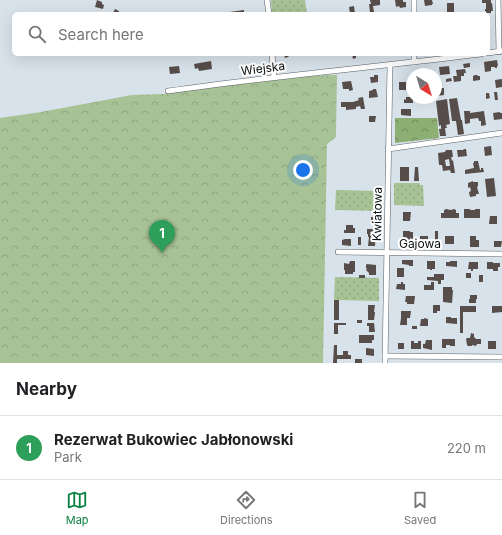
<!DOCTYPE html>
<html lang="en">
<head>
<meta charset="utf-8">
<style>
  :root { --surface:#fff; --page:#f2f2f2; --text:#202124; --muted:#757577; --line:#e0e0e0; --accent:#0b8043 }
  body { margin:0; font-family:Inter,sans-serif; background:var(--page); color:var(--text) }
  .compass { position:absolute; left:406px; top:68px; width:36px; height:36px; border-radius:50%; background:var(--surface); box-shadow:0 4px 16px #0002; rotate:142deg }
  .you { position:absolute; left:303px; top:170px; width:14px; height:14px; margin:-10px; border:3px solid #fff; border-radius:50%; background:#1a73e8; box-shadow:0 0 0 6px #1a73e833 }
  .badge { display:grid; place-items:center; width:26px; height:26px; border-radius:50%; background:var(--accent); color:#fff; font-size:13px; font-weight:700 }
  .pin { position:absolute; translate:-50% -33px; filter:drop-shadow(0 1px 2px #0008) }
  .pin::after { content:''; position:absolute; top:21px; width:14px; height:12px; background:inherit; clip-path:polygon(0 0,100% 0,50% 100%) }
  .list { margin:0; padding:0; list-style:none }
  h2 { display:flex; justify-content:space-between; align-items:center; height:52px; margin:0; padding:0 16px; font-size:17px }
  h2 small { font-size:13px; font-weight:400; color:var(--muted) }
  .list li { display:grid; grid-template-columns:26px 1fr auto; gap:12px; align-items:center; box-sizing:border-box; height:64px; padding:0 16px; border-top:1px solid var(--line) }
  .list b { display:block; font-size:15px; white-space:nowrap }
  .list p { margin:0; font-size:13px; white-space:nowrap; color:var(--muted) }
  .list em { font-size:13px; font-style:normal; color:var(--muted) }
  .icon { flex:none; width:22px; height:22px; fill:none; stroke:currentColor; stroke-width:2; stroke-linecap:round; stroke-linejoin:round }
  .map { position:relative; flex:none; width:502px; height:363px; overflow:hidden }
  .search { position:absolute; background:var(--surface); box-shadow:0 4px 16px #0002; left:12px; right:12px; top:12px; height:44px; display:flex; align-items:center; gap:10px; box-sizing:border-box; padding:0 14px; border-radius:6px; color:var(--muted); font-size:15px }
  .sheet { height:116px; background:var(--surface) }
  nav { display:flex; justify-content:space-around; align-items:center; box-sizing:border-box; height:56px; border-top:1px solid var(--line); background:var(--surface); font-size:11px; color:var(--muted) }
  nav a { display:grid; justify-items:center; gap:2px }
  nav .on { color:var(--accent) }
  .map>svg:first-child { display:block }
  .grass { fill:url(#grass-dots) }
  .forest { fill:url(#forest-crowns) }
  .park { fill:url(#park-crowns) }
  .building { fill:#574d4a; fill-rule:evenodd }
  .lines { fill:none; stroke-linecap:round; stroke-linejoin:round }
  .minor-casing { stroke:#586066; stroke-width:6 }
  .minor { stroke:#fff; stroke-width:5 }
  .labels { text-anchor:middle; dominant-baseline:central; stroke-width:4; stroke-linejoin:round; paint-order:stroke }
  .street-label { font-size:12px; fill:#0c1012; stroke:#fff }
</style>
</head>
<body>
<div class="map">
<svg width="502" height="363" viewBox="0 0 502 363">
  <defs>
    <pattern id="grass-dots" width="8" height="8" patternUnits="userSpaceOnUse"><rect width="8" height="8" fill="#a7c295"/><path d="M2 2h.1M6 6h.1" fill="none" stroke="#8fa67f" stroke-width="1.8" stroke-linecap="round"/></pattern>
    <pattern id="forest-crowns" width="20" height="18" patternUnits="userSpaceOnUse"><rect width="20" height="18" fill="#8caf73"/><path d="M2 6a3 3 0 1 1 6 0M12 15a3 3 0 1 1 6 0" fill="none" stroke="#718d5d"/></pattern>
    <pattern id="park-crowns" width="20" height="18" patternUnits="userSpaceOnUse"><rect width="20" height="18" fill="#a7c295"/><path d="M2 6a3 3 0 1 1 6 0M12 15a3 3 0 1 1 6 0" fill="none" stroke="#8fa67f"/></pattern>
  </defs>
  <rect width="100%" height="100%" fill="#d8e2ea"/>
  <g class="grass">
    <polygon points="271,0 305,0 307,14 272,14"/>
    <polygon points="394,183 420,183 420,185 423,185 424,206 394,205"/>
    <polygon points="336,190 380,191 380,211 335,210"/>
    <polygon points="335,277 379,278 379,301 334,300"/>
  </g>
  <polygon class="forest" points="395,118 437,118 439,138 395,143"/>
  <polygon class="park" points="332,75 337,75 336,132 336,137 327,144 323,363 0,363 0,118 41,112 132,95 164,94 220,86 311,76"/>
  <g class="building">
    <polygon points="97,0 102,2 102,4 104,5 103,9 95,7"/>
    <polygon points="370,0 380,0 380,5 373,6 374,12 370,12 369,4 371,4"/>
    <polygon points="395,0 403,0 403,2 406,2 406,7 400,8 399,6 396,7"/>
    <polygon points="424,0 432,0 433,4 432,4 432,5 425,6"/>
    <polygon points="482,0 491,0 491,3 492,3 493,11 491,11 491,13 486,13 486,11 485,11 485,9 486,9 486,3 482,3"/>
    <rect x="447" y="3" width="7" height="11"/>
    <polygon points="354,6 355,14 350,14 349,7"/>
    <polygon points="115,9 119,11 118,14 113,13"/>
    <polygon points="244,10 244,14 222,14 222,13"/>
    <polygon points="284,54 305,54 305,56 302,56 301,55 289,56 288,57 285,58"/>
    <polygon points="352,54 368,54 368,55 356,56 356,58 353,59"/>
    <polygon points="497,60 498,66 497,66 497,68 495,68 495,67 491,67 491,71 485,72 484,62"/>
    <polygon points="211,61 212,69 199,71 198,68 195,69 194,64"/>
    <polygon points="470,63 470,67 464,68 463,64"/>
    <polygon points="179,66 180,73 170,74 169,67"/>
    <polygon points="449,66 450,74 440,75 439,67"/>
    <polygon points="465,69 466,73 464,73 464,76 461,76 461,81 454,82 453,76 457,76 456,70"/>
    <polygon points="374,75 378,75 378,82 371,83 370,77 374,77"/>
    <polygon points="477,75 478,76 480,76 480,80 473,81 473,76 475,75"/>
    <polygon points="451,78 452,81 446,82 446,79"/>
    <polygon points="502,79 502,87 496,88 495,80"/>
    <polygon points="351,81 353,90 349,91 349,89 343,89 342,82"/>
    <polygon points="399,82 406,82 406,83 409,83 409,86 406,86 406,90 399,90"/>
    <polygon points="438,88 444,88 444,95 437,96"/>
    <polygon points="373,89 376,89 378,97 369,98 369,91 373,90"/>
    <polygon points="494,92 497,92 498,100 495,100"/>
    <polygon points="486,93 489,93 490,98 486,99"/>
    <polygon points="363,97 365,109 361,109 360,106 356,107 356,109 346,110 346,107 341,107 341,102 353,102 359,100 358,98"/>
    <polygon points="406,97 412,97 413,98 413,103 404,103 404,99 406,100"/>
    <polygon points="457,98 461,120 462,120 464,134 458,135 456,121 452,121 449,99"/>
    <polygon points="447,99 450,124 446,125 447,128 445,128 446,136 440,136 439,129 441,129 441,125 439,126 436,101"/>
    <polygon points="401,109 411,109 411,116 401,115"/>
    <polygon points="464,111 470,111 470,113 484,111 486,125 481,126 481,121 479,121 478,118 470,119 470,123 465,124"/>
    <polygon points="500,112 500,113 502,113 502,119 494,120 493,113"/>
    <polygon points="369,116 376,116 375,122 369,122"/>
    <polygon points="491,146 492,155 485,156 484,147"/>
    <polygon points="463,149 466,149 467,156 458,157 457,150 464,150"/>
    <path d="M446 150H452L453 157H451L452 161 453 160 455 173H451L450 170 443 171 442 165H439L438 153 445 152ZM449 159 450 166H446L445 160Z"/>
    <polygon points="474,161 478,161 480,170 481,170 481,168 483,168 484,172 465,174 465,170 474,168 473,163 474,163"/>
    <rect x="400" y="167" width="9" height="14"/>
    <polygon points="415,167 418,167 419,181 414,181"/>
    <polygon points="494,178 496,196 487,197 485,179"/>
    <polygon points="473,181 473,182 478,182 478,186 477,187 479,194 476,194 476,196 470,197 469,192 471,191 470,187 468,188 468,183"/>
    <polygon points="446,209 451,210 454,209 456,210 456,213 459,213 459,218 441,218 441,213 444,213 444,210"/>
    <polygon points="464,209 470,209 470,210 475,210 475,209 480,209 480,218 464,218"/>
    <polygon points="403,212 411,212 410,221 403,221"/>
    <polygon points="490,216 497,216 497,224 489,224"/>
    <rect x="371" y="217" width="6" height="6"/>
    <polygon points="346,225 353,225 353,228 355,228 355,233 344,233 344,230 346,230"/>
    <polygon points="367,229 375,229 375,232 376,232 375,246 368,246 369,237 368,237 368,234 367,234"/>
    <polygon points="403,231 410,231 410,232 413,232 413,239 410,238 410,242 403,242"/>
    <rect x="435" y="231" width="3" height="16"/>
    <polygon points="420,236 428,236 428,247 424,246 420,247"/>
    <rect x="445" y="236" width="9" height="8"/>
    <polygon points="470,236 476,236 476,240 479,240 479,247 470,247"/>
    <rect x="358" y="237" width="3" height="8"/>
    <polygon points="345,239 351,239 351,246 342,245 342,240"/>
    <polygon points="494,241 502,241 501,247 494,247"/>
    <polygon points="402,260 413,260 413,266 409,266 409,265 402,264"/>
    <polygon points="350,261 355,261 355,272 353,272 353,274 345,274 345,270 344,270 344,263 349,264"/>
    <polygon points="427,261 435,261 435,269 432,269 432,270 430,270 430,269 427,269"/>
    <polygon points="450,261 457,261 457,267 446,266 446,262 450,262"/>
    <polygon points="469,262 478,262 478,269 473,269 473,271 471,271 471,269 468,269"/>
    <polygon points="487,262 493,262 493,263 500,263 500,267 498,267 498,271 493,271 493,269 487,269"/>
    <polygon points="367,264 376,265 376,275 369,275 369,273 366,270 367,269 366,268 366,265"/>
    <rect x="397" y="268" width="7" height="9"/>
    <rect x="466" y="273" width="5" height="5"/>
    <polygon points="434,274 444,274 444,280 441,280 441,284 438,284 438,281 427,280 427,277 434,277"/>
    <rect x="359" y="275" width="6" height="3"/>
    <rect x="479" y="275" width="4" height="7"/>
    <polygon points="401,282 403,282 403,284 405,284 405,290 396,289 397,284 401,284"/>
    <polygon points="431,282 434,282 434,290 424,290 424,285 431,285"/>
    <polygon points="443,287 452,287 452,290 453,290 452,303 443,302"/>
    <polygon points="470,295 477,295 477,299 476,299 476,303 469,303 469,299 470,299"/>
    <polygon points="406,296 415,296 414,304 407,304 407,302 405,302"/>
    <rect x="334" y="300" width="5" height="20"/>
    <polygon points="368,305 375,305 374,312 375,312 374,320 368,320"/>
    <polygon points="433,305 440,305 440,311 437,311 437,313 433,313"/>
    <polygon points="460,306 476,306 476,312 463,312 463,333 460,333"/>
    <polygon points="492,306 502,306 502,312 492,313"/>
    <polygon points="401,311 411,311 410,318 407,318 407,325 400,325 401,318"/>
    <polygon points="446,317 451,317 451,318 457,318 457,324 446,323"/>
    <polygon points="424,318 428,319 428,326 420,326 421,319 424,319"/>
    <rect x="357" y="320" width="5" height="3"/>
    <polygon points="334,323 346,323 346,325 338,325 338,334 334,334"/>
    <polygon points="367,323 374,323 375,332 369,332 369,326 367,326"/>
    <rect x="412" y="326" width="5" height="3"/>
    <polygon points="471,333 474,334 474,337 476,339 481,339 481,344 477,344 476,346 472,345 472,346 468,346 467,345 466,339 467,338 470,338"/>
    <polygon points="359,335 374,335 374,340 372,340 372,343 359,343"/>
    <polygon points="442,339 455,339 455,346 450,346 450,345 446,345 446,348 442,348"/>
    <polygon points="426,340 432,340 432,350 423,348 423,344 425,344"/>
    <polygon points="411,341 414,341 414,343 418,343 418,341 421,341 421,349 411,349"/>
    <rect x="488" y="341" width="8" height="8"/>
    <rect x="398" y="343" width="6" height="6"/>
    <polygon points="334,345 337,345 337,355 343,355 343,351 348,351 348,355 351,355 351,359 337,359 337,363 333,363"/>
    <polygon points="366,348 374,349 374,356 366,355"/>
    <rect x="355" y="359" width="7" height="4"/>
  </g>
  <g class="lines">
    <defs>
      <g id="minor">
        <polyline points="267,0 269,14"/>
        <polyline points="414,0 414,14"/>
        <polyline points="498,0 499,52"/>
        <polyline points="488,53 501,51"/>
        <polyline points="272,54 274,77"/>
        <polyline points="414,54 414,62"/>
        <path d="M168 91C272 76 377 67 481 54"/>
        <polyline points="388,149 502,133"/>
        <polyline points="338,252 502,254"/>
        <polyline points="385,356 502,357"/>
        <polyline points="385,363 390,65"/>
      </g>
    </defs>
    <use href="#minor" class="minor-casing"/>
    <use href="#minor" class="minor"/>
  </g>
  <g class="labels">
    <g class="street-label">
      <text transform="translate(263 68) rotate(-7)">Wiejska</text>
      <text transform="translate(377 214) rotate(-89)">Kwiatowa</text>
      <text x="420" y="243">Gajowa</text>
    </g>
  </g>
</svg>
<svg class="compass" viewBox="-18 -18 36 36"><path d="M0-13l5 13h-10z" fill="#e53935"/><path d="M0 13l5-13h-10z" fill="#757577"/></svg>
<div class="you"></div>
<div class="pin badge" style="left:162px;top:253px;background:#2e9e5b">1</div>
<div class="search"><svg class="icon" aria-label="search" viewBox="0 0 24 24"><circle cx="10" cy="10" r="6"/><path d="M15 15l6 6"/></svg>Search here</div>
</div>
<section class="sheet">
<h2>Nearby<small></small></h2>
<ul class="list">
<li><span class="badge" style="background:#2e9e5b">1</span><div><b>Rezerwat Bukowiec Jabłonowski</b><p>Park</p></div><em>220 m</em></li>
</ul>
</section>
<nav>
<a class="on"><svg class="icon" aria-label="map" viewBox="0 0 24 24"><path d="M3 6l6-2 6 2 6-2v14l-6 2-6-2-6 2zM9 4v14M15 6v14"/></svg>Map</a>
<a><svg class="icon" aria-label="directions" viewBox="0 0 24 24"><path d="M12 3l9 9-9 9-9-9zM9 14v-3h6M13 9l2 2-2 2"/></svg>Directions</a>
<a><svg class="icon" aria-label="saved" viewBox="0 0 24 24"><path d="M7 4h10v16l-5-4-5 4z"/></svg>Saved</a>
</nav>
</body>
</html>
